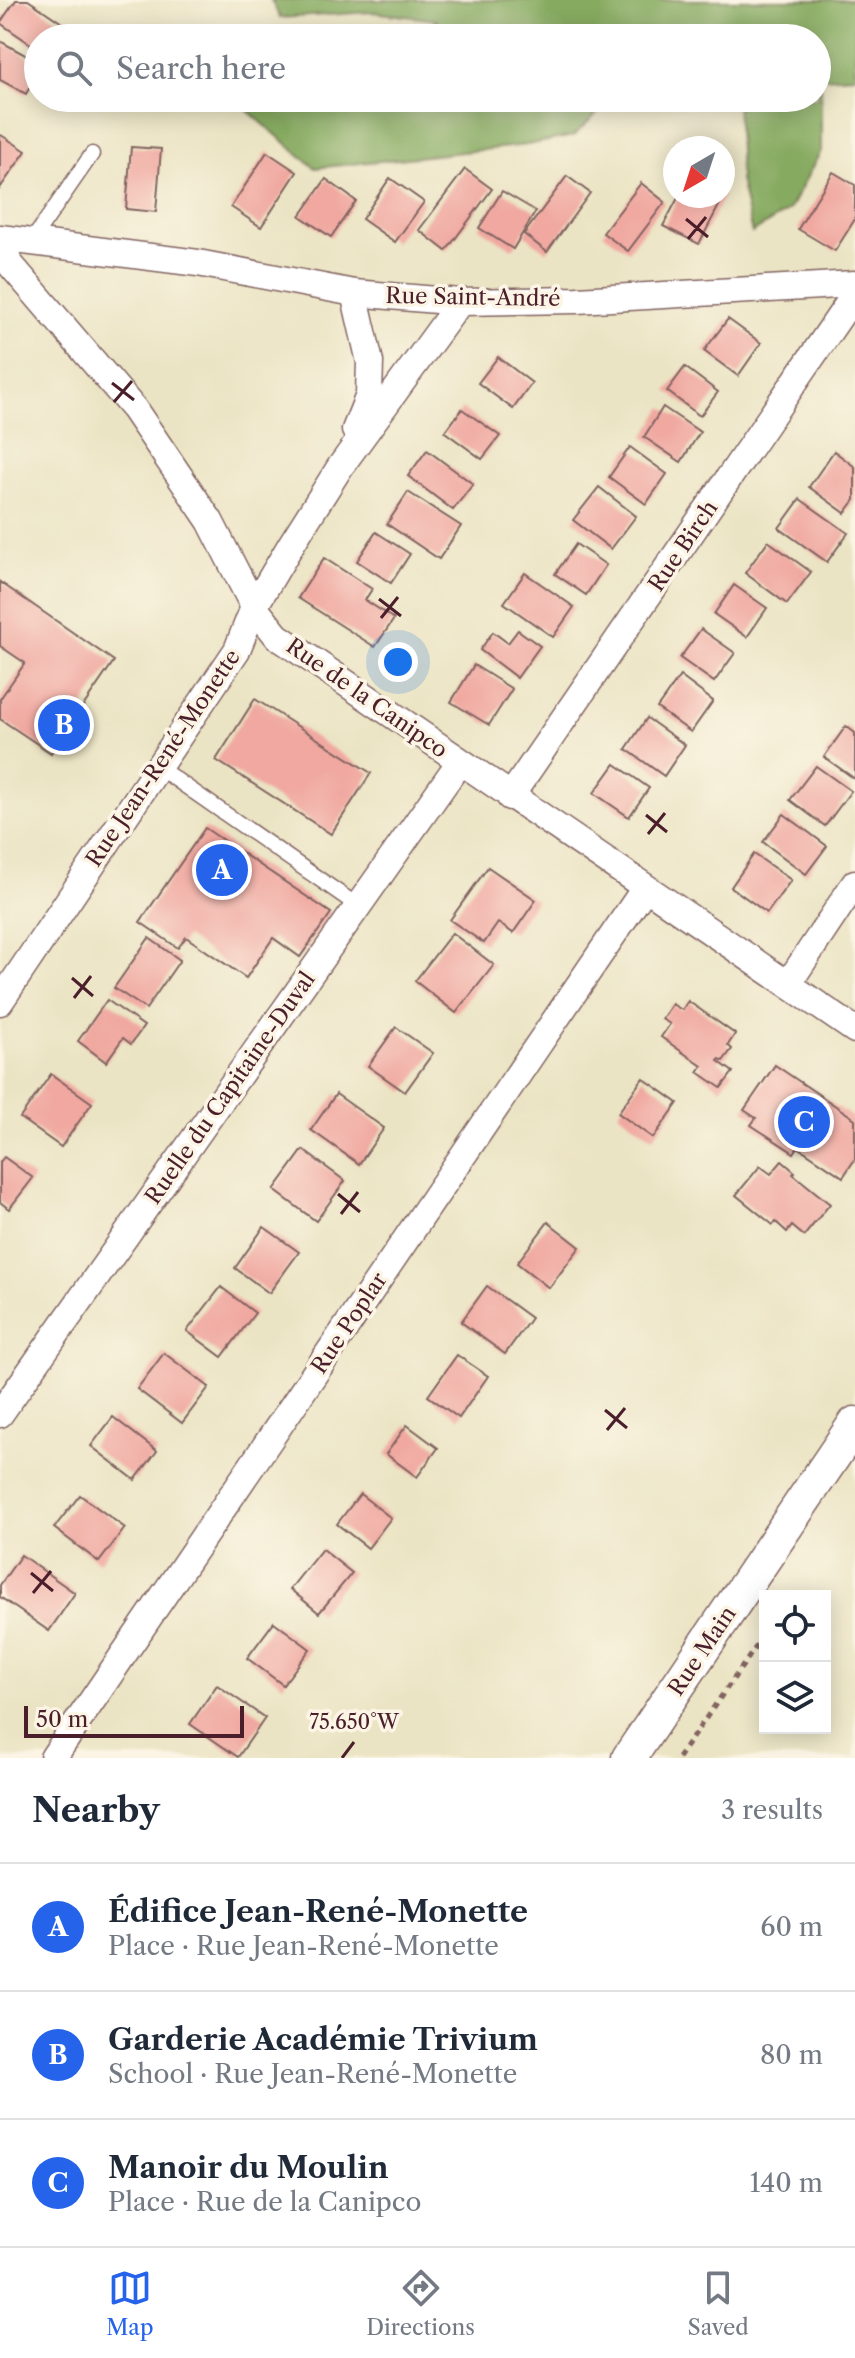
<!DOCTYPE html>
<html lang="en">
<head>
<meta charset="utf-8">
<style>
  :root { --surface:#fff; --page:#f6f6f7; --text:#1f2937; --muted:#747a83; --line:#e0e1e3; --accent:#2563eb }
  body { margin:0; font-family:"Libre Caslon Text",serif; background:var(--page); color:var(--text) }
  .controls { position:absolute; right:24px; bottom:24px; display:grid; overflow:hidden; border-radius:0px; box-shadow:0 4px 20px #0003 }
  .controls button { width:72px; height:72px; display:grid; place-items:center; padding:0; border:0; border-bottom:2px solid var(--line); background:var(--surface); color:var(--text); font:40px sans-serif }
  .compass { position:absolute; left:663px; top:136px; width:72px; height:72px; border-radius:50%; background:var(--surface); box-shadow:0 4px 20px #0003; rotate:219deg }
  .scale { position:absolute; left:24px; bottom:20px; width:220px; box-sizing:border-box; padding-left:8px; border:4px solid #4a1f2b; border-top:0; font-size:22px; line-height:28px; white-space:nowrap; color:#4a1f2b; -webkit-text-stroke:6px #fcf5e5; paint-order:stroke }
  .you { position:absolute; left:398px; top:662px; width:28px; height:28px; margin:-20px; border:6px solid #fff; border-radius:50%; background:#1a73e8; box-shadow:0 0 0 12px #1a73e833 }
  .badge { display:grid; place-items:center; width:52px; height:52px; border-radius:50%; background:var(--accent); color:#fff; font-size:26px; font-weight:700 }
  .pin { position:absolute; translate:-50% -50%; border:4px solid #fff; box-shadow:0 2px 8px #0006 }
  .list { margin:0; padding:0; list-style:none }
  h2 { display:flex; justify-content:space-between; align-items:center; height:104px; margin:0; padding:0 32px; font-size:34px }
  h2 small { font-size:26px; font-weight:400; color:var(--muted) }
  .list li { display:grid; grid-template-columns:52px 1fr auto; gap:24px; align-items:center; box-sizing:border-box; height:128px; padding:0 32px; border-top:2px solid var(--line) }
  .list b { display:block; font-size:30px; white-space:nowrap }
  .list p { margin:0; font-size:26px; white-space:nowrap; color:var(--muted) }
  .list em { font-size:26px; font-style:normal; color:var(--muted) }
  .icon { flex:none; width:44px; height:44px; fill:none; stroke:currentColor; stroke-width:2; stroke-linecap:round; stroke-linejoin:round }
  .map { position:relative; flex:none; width:855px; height:1758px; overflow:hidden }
  .search { position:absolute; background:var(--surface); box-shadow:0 4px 20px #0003; left:24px; right:24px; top:24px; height:88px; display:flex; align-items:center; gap:20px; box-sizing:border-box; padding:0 28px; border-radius:44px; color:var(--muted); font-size:30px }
  .sheet { height:488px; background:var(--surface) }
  nav { display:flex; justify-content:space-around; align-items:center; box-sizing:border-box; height:112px; border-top:2px solid var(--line); background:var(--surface); font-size:22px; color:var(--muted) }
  nav a { display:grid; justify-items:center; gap:4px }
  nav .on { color:var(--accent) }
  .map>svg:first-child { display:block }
  .forest { fill:#86aa60; stroke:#686446; stroke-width:2 }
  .building { fill:#f0a8a0 }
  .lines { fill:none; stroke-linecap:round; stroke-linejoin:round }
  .service-casing { stroke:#826461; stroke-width:17 }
  .minor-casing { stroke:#826461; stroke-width:29 }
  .tertiary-casing { stroke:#826461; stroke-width:37 }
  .path { stroke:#826461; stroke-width:5; stroke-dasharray:6 6; stroke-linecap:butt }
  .service { stroke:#fff; stroke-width:14 }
  .minor { stroke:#fff; stroke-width:26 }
  .tertiary { stroke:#fff; stroke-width:34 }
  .ticks { fill:none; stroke:#4a1f2b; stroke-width:3 }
  .labels { text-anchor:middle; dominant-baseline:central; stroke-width:7; stroke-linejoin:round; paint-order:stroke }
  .street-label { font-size:22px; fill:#4a1f2b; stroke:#fcf5e5 }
  .ticks-label { font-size:20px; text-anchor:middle; fill:#4a1f2b; stroke:#fcf5e5; stroke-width:7; stroke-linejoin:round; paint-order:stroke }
</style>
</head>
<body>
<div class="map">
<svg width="855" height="1758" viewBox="0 0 855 1758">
  <rect width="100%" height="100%" fill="#fcf5e5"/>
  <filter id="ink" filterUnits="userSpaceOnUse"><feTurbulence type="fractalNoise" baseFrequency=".0125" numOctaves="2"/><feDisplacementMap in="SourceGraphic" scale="16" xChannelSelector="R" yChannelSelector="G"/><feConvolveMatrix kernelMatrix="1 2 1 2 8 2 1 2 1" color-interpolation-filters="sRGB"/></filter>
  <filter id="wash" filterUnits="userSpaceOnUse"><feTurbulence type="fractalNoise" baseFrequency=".006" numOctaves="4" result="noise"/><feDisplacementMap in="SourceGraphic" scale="32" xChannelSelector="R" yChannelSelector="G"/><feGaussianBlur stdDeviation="1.8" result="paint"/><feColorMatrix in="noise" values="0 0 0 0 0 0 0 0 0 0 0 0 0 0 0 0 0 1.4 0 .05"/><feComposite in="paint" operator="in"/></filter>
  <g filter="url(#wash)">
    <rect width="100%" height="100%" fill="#ebe4c4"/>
    <g class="forest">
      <polygon points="271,0 855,0 855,76 821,78 821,151 789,210 752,233 740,180 737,98 817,98 817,38 417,38 437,20 372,12 280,18"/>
      <polygon points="238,98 614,98 573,136 527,145 315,168 246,109"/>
    </g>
    <g id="blocks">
      <g class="building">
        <polygon points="16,0 28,0 65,25 56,38 38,38 38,49 0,23"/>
        <polygon points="0,41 38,62 38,72 26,94 0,80"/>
        <polygon points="1,135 26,151 0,188 0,136"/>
        <polygon points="131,147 161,149 156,212 126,209"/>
        <polygon points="267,152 297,172 261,227 231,207"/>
        <polygon points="465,169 492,189 446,251 419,230"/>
        <polygon points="833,172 855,185 855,219 835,251 798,229"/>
        <polygon points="567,176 590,193 547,252 524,234"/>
        <polygon points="390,178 424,202 395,242 362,219"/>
        <polygon points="326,179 356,201 331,237 300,216"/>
        <polygon points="641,183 665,202 628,251 603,233"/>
        <polygon points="502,191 536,211 513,249 479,228"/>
        <polygon points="679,196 724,196 699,244 663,226"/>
        <polygon points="728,319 761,343 738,376 704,351"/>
        <polygon points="498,357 532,383 513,409 478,383"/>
        <polygon points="685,367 718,392 700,416 667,391"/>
        <polygon points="663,407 700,432 681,462 644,437"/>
        <polygon points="462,409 500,436 482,459 445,432"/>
        <polygon points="630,447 667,474 646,504 609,477"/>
        <polygon points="427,450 473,484 453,510 408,476"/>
        <polygon points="834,451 855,467 855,500 845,513 809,487"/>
        <polygon points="599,487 636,516 611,549 573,520"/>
        <polygon points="408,492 461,526 439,559 387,524"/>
        <polygon points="800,499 848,533 827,562 779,528"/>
        <polygon points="376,532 410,554 391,583 357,561"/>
        <polygon points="768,541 811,572 787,604 745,573"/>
        <polygon points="576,544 606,565 586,595 555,574"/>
        <polygon points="324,558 372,589 365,600 394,619 375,647 298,598"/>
        <polygon points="525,573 574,607 553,637 504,603"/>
        <polygon points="0,582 114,661 51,753 0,719 0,699 25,663 0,646"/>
        <polygon points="734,585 767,608 747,637 714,614"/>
        <polygon points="701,629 735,653 714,682 680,658"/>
        <polygon points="518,630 540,646 517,678 480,650 493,632 508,643"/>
        <polygon points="474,665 512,689 489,725 451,702"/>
        <polygon points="680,676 713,701 691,732 657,708"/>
        <polygon points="255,699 371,773 331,834 216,760"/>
        <polygon points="647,718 685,745 664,776 626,749"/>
        <polygon points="846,726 855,733 855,779 824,757"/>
        <polygon points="615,764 649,788 629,817 594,793"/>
        <polygon points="816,766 851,791 825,826 790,800"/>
        <polygon points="784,814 827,846 806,874 763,842"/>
        <polygon points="205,828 331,913 300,957 273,938 246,978 186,937 178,948 140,922"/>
        <polygon points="754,854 791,880 767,913 731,887"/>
        <polygon points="488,867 536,900 513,933 498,923 484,943 450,920"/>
        <polygon points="452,933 494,965 456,1013 415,981"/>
        <polygon points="149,938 180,960 146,1009 114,988"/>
        <polygon points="107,1000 144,1026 131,1044 123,1038 106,1062 78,1041"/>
        <polygon points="688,1001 735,1034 728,1045 732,1049 723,1061 720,1059 718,1061 733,1072 721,1088 698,1072 702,1066 661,1037 670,1024 662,1019 672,1004 682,1010"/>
        <polygon points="396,1027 433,1053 405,1092 368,1066"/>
        <polygon points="775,1065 855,1119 855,1159 843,1177 798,1147 794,1153 751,1125 756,1118 744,1110"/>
        <polygon points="51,1074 92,1103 61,1147 20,1118"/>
        <polygon points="643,1078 678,1103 653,1138 618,1113"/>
        <polygon points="336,1094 384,1128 359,1164 311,1130"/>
        <polygon points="303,1150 345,1181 316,1221 274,1190"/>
        <polygon points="4,1157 33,1178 9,1209 0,1202 0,1162"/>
        <polygon points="782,1161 795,1172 793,1174 830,1204 804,1236 792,1226 787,1232 776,1222 773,1225 736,1195 760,1166 771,1174"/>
        <polygon points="548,1222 580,1247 549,1288 517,1263"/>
        <polygon points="264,1227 299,1252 269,1293 235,1268"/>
        <polygon points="487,1286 531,1318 505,1354 461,1322"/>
        <polygon points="221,1287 255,1313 222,1357 187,1331"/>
        <polygon points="164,1353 209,1387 182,1423 137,1389"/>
        <polygon points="457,1355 488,1376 459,1418 428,1396"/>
        <polygon points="113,1417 157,1451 135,1480 91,1446"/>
        <polygon points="407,1425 438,1448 417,1477 386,1454"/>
        <polygon points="360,1494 391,1518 368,1548 337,1524"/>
        <polygon points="80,1495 125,1528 99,1562 54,1528"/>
        <polygon points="322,1549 352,1573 319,1613 290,1589"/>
        <polygon points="21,1555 75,1593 49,1631 0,1597 0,1585"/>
        <polygon points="274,1622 310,1649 283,1685 247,1658"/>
        <polygon points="217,1685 265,1718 238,1757 190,1724"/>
      </g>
    </g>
  </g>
  <g filter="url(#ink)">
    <use href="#blocks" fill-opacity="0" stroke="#826461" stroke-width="2"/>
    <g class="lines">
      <defs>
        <g id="service">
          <polyline points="31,242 92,154"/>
          <polyline points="158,767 358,906"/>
        </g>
        <g id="minor">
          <polyline points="0,238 198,263 354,293 460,302 577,300 855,284"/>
          <polyline points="0,246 10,264 134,409 210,521 254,607 277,636 855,1030"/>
          <polyline points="354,293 370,362 369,395 355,430"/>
          <polyline points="510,797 855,294"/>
          <polyline points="788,984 855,883"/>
          <polyline points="0,1002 237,650 254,607 292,543 340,467 460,302"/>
          <polyline points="0,1414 459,763"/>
          <polyline points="53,1758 645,888"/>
        </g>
        <polyline id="tertiary" points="629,1758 855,1424"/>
      </defs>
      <use href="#service" class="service-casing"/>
      <use href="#minor" class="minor-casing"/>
      <use href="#tertiary" class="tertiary-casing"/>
      <polyline class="path" points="678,1758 765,1634"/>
      <use href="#service" class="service"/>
      <use href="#minor" class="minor"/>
      <use href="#tertiary" class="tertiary"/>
    </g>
  </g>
  <path class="ticks" d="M686 219 708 237M688 239 706 217M112 383 134 400M114 402 132 381M379 599 401 616M381 618 398 597M646 815 667 832M648 834 665 813M72 978 93 996M74 998 91 976M338 1194 360 1212M341 1214 358 1192M605 1410 627 1428M607 1430 625 1408M31 1573 53 1591M33 1593 51 1571M342 1758 354 1742"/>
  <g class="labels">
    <g class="street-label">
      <text transform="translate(473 297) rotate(1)">Rue Saint-André</text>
      <text transform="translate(683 546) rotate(-56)">Rue Birch</text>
      <text transform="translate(367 698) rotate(35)">Rue de la Canipco</text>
      <text transform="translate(163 758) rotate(-56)">Rue Jean-René-Monette</text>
      <text transform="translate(230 1088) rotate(-55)">Ruelle du Capitaine-Duval</text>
      <text transform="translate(349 1323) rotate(-56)">Rue Poplar</text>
      <text transform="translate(702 1651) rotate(-56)">Rue Main</text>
    </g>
  </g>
  <g class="ticks-label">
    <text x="354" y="1729">75.650°W</text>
  </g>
</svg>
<div class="controls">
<button><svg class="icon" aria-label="locate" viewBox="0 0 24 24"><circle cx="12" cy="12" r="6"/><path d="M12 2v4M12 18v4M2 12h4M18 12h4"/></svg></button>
<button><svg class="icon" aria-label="layers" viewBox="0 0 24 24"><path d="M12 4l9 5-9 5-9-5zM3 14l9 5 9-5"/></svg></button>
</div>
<svg class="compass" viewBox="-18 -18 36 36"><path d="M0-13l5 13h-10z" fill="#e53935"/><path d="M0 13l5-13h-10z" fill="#747a83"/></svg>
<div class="scale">50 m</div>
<div class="you"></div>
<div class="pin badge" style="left:222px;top:870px">A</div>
<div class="pin badge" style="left:64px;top:725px">B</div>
<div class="pin badge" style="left:804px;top:1122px">C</div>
<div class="search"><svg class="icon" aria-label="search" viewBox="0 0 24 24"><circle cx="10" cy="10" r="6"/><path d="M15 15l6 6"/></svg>Search here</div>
</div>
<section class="sheet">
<h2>Nearby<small>3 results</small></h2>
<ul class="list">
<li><span class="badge">A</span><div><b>Édifice Jean-René-Monette</b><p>Place · Rue Jean-René-Monette</p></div><em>60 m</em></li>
<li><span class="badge">B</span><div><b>Garderie Académie Trivium</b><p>School · Rue Jean-René-Monette</p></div><em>80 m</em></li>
<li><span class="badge">C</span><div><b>Manoir du Moulin</b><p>Place · Rue de la Canipco</p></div><em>140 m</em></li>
</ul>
</section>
<nav>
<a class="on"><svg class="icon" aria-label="map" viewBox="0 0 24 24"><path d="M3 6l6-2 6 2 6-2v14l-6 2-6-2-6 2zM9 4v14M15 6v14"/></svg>Map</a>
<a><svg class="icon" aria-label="directions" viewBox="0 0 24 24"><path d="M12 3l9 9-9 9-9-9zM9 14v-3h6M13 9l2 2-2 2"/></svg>Directions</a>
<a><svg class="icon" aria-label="saved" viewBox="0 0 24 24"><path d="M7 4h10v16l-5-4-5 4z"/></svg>Saved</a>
</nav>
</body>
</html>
